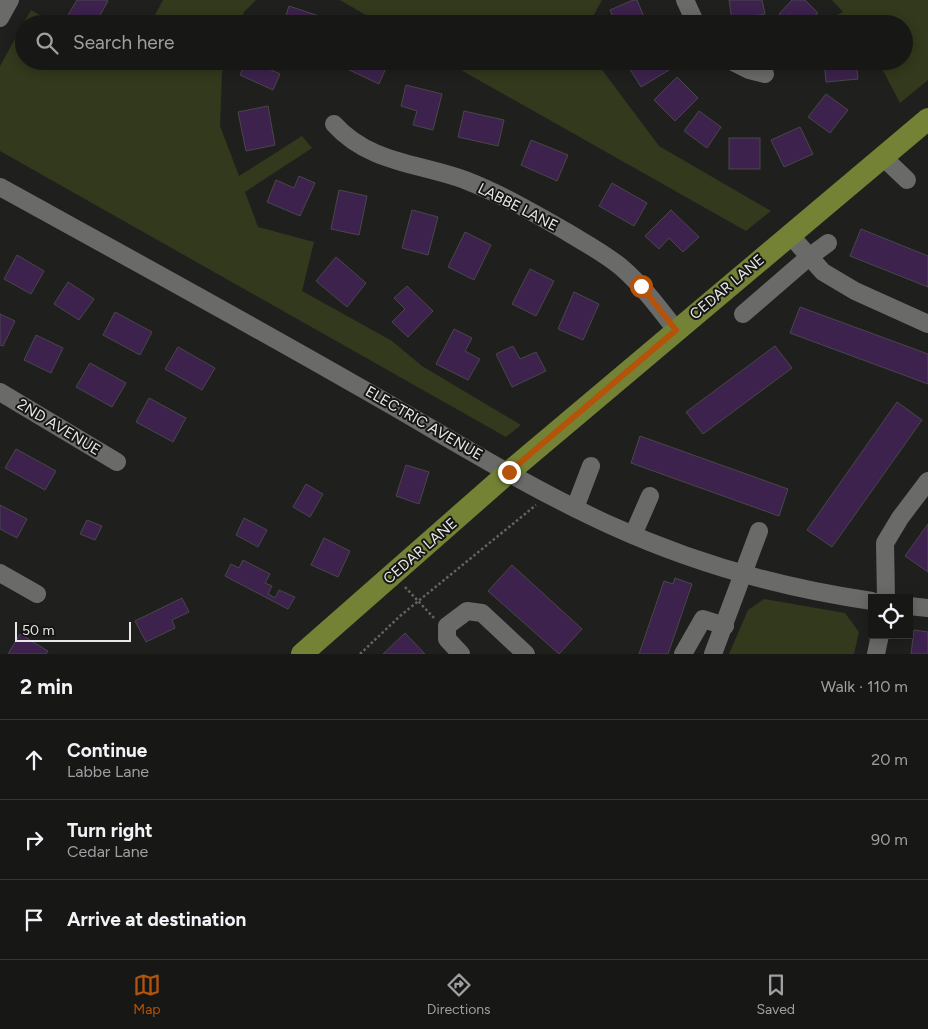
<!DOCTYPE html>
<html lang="en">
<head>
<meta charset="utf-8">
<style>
  :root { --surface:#171816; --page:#242523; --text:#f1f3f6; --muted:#9ea0a1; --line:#363735; --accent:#b45309 }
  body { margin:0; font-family:Figtree,sans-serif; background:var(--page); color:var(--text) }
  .controls { position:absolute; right:15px; bottom:15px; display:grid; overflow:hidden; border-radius:0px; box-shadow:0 2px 12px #0003 }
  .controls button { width:45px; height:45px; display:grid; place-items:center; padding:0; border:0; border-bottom:1px solid var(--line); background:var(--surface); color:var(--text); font:25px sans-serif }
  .scale { position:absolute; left:15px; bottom:12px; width:116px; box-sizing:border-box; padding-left:5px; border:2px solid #e8e8e6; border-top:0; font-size:14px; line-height:18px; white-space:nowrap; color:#e8e8e6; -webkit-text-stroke:4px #161714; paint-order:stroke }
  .stop { position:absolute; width:15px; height:15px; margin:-11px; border:4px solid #b45309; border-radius:50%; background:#fff }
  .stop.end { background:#b45309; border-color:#fff; box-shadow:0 1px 5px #0008 }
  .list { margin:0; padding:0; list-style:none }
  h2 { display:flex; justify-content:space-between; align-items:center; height:65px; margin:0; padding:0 20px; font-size:21px }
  h2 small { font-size:16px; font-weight:400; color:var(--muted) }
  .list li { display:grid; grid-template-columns:32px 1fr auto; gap:15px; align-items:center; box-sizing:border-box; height:80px; padding:0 20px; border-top:1px solid var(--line) }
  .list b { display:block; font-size:19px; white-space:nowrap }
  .list p { margin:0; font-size:16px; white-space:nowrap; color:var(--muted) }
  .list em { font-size:16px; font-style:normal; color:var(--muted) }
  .icon { flex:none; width:28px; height:28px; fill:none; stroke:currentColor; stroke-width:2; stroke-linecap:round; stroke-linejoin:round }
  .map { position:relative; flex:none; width:928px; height:654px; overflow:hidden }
  .search { position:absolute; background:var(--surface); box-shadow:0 2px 12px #0003; left:15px; right:15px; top:15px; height:55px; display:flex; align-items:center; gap:12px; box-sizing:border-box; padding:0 18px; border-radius:28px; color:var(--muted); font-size:19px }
  .sheet { height:305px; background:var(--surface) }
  nav { display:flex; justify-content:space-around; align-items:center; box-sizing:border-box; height:70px; border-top:1px solid var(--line); background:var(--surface); font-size:14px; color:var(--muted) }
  nav a { display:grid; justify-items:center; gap:2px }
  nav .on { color:var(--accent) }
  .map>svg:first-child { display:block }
  .green { fill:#32391d }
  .building { fill:#3c224c; stroke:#49474a }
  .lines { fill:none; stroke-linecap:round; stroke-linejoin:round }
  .path { stroke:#646563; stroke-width:2.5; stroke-dasharray:2.5 2.5; stroke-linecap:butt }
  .minor { stroke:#6a6b68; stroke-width:18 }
  .major { stroke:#738235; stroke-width:22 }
  .route { stroke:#b45309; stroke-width:6 }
  .labels { text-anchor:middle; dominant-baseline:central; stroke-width:4; stroke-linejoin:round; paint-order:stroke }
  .street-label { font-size:15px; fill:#e8e8e6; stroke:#161714 }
</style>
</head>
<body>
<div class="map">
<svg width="928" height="654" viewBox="0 0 928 654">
  <rect width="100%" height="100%" fill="#1f201e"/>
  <g class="green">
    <polygon points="163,0 256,0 244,12 240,24 150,24"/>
    <polygon points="340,0 602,0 589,24 381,24"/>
    <polygon points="832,0 928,0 928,80 900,103 878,61 904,61 904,24 818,24 843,12"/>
    <polygon points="31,10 56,24 24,24 24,61 226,61 222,73 220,126 239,176 302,136 312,148 245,192 258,227 314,242 302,291 392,341 422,366 521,425 506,437 0,151 0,66"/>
    <polygon points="666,15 670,24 648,24"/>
    <polygon points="445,61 599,61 597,63 659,146 771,211 746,231"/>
    <polygon points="764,599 845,613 859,632 854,654 729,654 748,610"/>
  </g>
  <g class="building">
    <polygon points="77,0 106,0 108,1 95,24 67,24 64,22"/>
    <polygon points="633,0 637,0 647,24 609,24 615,21 610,10"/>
    <polygon points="729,0 762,0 765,14 732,20"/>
    <polygon points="792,0 805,0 818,13 808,24 789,24 779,14"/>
    <polygon points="289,6 328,19 327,24 283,24"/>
    <polygon points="246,61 273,61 269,69 280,74 273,90 240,75"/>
    <polygon points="345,61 389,61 379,84 343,67"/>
    <polygon points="636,61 663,61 669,70 641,87 628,66"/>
    <polygon points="824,61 856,61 858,79 826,82"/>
    <polygon points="677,77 698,98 675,121 654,100"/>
    <polygon points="406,85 442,94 433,130 413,125 417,111 401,106"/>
    <polygon points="826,94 848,110 830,133 808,117"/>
    <polygon points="268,106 275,145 246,151 238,112"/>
    <polygon points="464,111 504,120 498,146 458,137"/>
    <polygon points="699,111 721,127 707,148 684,131"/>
    <polygon points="800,127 813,154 784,167 771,140"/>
    <rect x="729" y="138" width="31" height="31"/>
    <polygon points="531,140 568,155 557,181 521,165"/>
    <polygon points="299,176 315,183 300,216 267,202 276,180 294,188"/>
    <polygon points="612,183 647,203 634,226 599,206"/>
    <polygon points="339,190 367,196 359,235 331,229"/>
    <polygon points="412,210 438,217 428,255 402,248"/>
    <polygon points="671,210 699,237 683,252 669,238 659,249 645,236"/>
    <polygon points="861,229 928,256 928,287 850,256"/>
    <polygon points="465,232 491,245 474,280 448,267"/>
    <polygon points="17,255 44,271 31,294 4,279"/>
    <polygon points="336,257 366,283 347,307 316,281"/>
    <polygon points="530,269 554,281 536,316 512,304"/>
    <polygon points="68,282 94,299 79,320 54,304"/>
    <polygon points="407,286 433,311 408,337 392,322 405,309 394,298"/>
    <polygon points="574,292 599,304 583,340 558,329"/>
    <polygon points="800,307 928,354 928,384 790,333"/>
    <polygon points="115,312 152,332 140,355 103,335"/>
    <polygon points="0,314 15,321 3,346 0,345"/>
    <polygon points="454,329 472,338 465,351 480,359 468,380 436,364"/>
    <polygon points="36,335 63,348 51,373 24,360"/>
    <polygon points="513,346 520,359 536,352 546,371 512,387 496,354"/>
    <polygon points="775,346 792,368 703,434 686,412"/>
    <polygon points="178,347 215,368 202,390 165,369"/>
    <polygon points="90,363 126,383 112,407 76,387"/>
    <polygon points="149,398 186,418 173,442 136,422"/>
    <polygon points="897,402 922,420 832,547 807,530"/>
    <polygon points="640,436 788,489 779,516 631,463"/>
    <polygon points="16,449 56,471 45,490 5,468"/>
    <polygon points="406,465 429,472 419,504 396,496"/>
    <polygon points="306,484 323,494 310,517 293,507"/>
    <polygon points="0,505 27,519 17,538 0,529"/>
    <polygon points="244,518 267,530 258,547 236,535"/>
    <polygon points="87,520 102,526 95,540 80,534"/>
    <polygon points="928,524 928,572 905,556"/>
    <polygon points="324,538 350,551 338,577 311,565"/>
    <polygon points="243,560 270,574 265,583 272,586 268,594 275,598 279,590 295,597 288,609 225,576 231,564 239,568"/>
    <polygon points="512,565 582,629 559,654 488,591"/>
    <polygon points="675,578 692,584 668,654 639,654 664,581 673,584"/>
    <polygon points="182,598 189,612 172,620 175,628 146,642 135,621"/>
    <polygon points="914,630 928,632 928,654 911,654"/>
    <polygon points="405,633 425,654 383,654"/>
    <polygon points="20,634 48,651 46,654 8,654"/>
  </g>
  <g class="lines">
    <g class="path">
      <polyline points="405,587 434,618"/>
      <polyline points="360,654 400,616 536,505"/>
    </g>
    <g class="minor">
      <polyline points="685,0 696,24"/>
      <polyline points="0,18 10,0"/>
      <polyline points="731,61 749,70 765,74"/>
      <path d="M334 124C369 163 418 163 465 180 501 194 534 213 567 232 585 243 604 253 621 267 642 285 659 308 676 330"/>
      <polyline points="883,157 907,180"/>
      <path d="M0 187C118 252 237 317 354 384 438 431 522 485 610 525 693 563 782 588 872 601"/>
      <polyline points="790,235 823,272 855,291 928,324"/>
      <polyline points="743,314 809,257 828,243"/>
      <polyline points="0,392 117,462"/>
      <polyline points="575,508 591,466"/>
      <polyline points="633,535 650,496"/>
      <polyline points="0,573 37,594"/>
      <polyline points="886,598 885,543 900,518 928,481"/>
      <polyline points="909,606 928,608"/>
      <polyline points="461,654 447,639 447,626 467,611 482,613 526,654"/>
      <polyline points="683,654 703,619 725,626"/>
      <polyline points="713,654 759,531"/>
      <polyline points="876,654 880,635"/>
    </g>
    <polyline class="major" points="302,654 509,472 928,119"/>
  </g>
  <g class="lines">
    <polyline class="route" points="509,472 676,330 641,286"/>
  </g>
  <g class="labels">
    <g class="street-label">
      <text transform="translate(518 207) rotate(27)">LABBE LANE</text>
      <text transform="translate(727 287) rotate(-40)">CEDAR LANE</text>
      <text transform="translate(424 423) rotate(30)">ELECTRIC AVENUE</text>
      <text transform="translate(59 427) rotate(31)">2ND AVENUE</text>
      <text transform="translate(420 551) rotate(-41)">CEDAR LANE</text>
    </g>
  </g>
</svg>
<div class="controls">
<button><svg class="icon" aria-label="locate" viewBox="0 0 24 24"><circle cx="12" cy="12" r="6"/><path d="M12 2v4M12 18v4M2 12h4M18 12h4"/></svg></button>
</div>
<div class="scale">50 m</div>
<div class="stop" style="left:641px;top:286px"></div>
<div class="stop end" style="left:509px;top:472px"></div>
<div class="search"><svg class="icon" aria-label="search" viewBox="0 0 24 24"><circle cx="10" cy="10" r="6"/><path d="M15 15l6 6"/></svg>Search here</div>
</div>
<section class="sheet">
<h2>2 min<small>Walk · 110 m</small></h2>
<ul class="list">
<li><svg class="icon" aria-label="ahead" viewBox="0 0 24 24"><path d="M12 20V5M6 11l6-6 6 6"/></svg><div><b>Continue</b><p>Labbe Lane</p></div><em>20 m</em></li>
<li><svg class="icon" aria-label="right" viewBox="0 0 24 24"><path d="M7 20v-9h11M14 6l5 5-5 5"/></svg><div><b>Turn right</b><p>Cedar Lane</p></div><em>90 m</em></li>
<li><svg class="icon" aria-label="arrive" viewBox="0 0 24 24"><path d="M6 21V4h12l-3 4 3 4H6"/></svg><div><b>Arrive at destination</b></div></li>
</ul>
</section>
<nav>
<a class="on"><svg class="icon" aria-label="map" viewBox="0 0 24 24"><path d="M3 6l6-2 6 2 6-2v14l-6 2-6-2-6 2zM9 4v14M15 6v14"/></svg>Map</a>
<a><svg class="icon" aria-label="directions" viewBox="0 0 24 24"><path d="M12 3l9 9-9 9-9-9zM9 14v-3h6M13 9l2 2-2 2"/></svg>Directions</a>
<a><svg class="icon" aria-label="saved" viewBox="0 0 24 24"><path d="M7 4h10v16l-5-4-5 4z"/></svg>Saved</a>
</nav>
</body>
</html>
